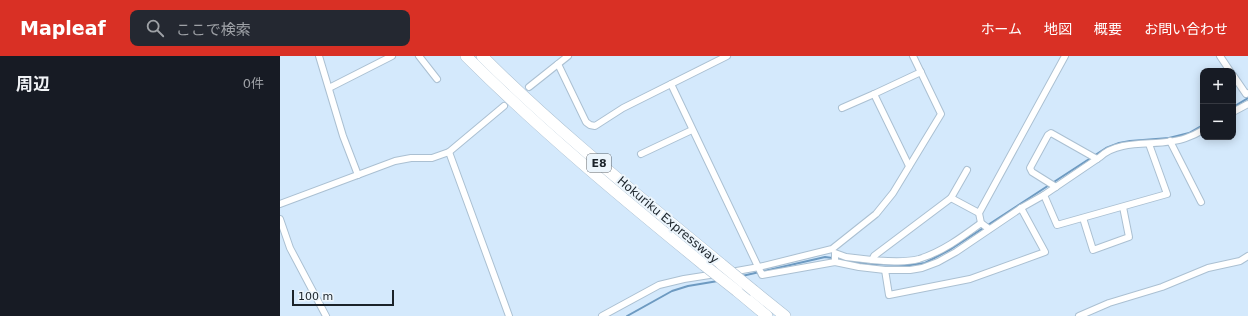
<!DOCTYPE html>
<html lang="ja">
<head>
<meta charset="utf-8">
<style>
  :root { --surface:#171b24; --page:#242831; --text:#f1f3f6; --muted:#9ea1a6; --line:#363941; --accent:#d93025 }
  body { margin:0; font-family:"DejaVu Sans","Noto Sans JP",sans-serif; background:var(--page); color:var(--text) }
  .controls { position:absolute; right:12px; top:12px; display:grid; overflow:hidden; border-radius:8px; box-shadow:0 2px 10px #0003 }
  .controls button { width:36px; height:36px; display:grid; place-items:center; padding:0; border:0; border-bottom:1px solid var(--line); background:var(--surface); color:var(--text); font:20px sans-serif }
  .scale { position:absolute; left:12px; bottom:10px; width:102px; box-sizing:border-box; padding-left:4px; border:2px solid #1b232a; border-top:0; font-size:11px; line-height:14px; white-space:nowrap; color:#1b232a; -webkit-text-stroke:3px #ecf5fc; paint-order:stroke }
  .list { margin:0; padding:0; list-style:none }
  h2 { display:flex; justify-content:space-between; align-items:center; height:52px; margin:0; padding:0 16px; font-size:17px }
  h2 small { font-size:13px; font-weight:400; color:var(--muted) }
  .icon { flex:none; width:22px; height:22px; fill:none; stroke:currentColor; stroke-width:2; stroke-linecap:round; stroke-linejoin:round }
  .map { position:relative; flex:none; width:968px; height:260px; overflow:hidden }
  header { display:flex; align-items:center; gap:24px; box-sizing:border-box; height:56px; padding:0 20px; background:var(--accent); color:#fff }
  header strong { font-size:19px }
  nav { display:flex; gap:22px; margin-inline-start:auto; font-size:14px }
  .search { width:280px; height:36px; background:var(--page); display:flex; align-items:center; gap:10px; box-sizing:border-box; padding:0 14px; border-radius:8px; color:var(--muted); font-size:15px }
  main { display:flex }
  aside { flex:1; background:var(--surface) }
  .map>svg:first-child { display:block }
  .lines { fill:none; stroke-linecap:round; stroke-linejoin:round }
  .stream { stroke:#6d9ac1; stroke-width:2 }
  .street-casing { stroke:#abc0d2; stroke-width:8 }
  .highway-casing { stroke:#abc0d2; stroke-width:12 }
  .street { stroke:#fff; stroke-width:6 }
  .highway { stroke:#fff; stroke-width:11 }
  .highway-bridge-casing { stroke:#abc0d2; stroke-width:12; stroke-linecap:butt }
  .highway-bridge { stroke:#fff; stroke-width:11 }
  .labels { text-anchor:middle; dominant-baseline:central; stroke-width:4; stroke-linejoin:round; paint-order:stroke }
  .shield { fill:#ecf5fc; stroke:#5a6269; stroke-width:1 }
  .shield-label { font-size:11px; font-weight:bold; fill:#1b232a }
  .street-label { font-size:12px; fill:#1b232a; stroke:#ecf5fc }
</style>
</head>
<body>
<header>
<strong>Mapleaf</strong>
<div class="search"><svg class="icon" aria-label="search" viewBox="0 0 24 24"><circle cx="10" cy="10" r="6"/><path d="M15 15l6 6"/></svg>ここで検索</div>
<nav><a>ホーム</a><a>地図</a><a>概要</a><a>お問い合わせ</a></nav>
</header>
<main>
<aside>
<h2>周辺<small>0件</small></h2>
<ul class="list">
</ul>
</aside>
<div class="map">
<svg width="968" height="260" viewBox="0 0 968 260">
  <rect width="100%" height="100%" fill="#d4e9fc"/>
  <g class="lines">
    <g class="stream">
      <polyline points="953,51 968,42"/>
      <polyline points="462,220 545,201 560,203 587,208 631,209 645,207 671,193 826,92 839,87 850,85 889,82 909,77 923,69"/>
      <polyline points="347,260 392,235 408,230 438,225"/>
    </g>
    <defs>
      <g id="street">
        <polyline points="39,0 63,80 78,119"/>
        <polyline points="139,0 157,23"/>
        <polyline points="940,0 950,15"/>
        <polyline points="278,8 306,66 310,69 315,70 343,52 447,0"/>
        <polyline points="953,19 966,38 968,37"/>
        <path d="M391 28 482 219 555 206 579 211 605 214H630L642 212 658 206 676 196 741 152 764 139 820 101C841 81 880 92 906 82 912 80 918 77 923 74"/>
        <polyline points="249,31 288,0"/>
        <polyline points="49,32 112,0"/>
        <polyline points="562,52 594,38"/>
        <polyline points="953,56 968,48"/>
        <polyline points="890,85 921,146"/>
        <polyline points="169,96 229,260"/>
        <polyline points="361,98 412,74"/>
        <polyline points="629,110 594,38 641,16"/>
        <polyline points="687,114 671,142 699,157"/>
        <polyline points="776,131 752,116 750,112 768,79 771,77 817,103"/>
        <polyline points="764,139 777,169 887,138 869,88"/>
        <path d="M671 142 594 200 592 204C607 205 624 207 639 203 662 196 682 181 701 167"/>
        <polyline points="0,148 115,105 131,102 152,102 169,96 224,50"/>
        <polyline points="803,162 813,194 849,181 843,151"/>
        <polyline points="0,163 10,192 46,260"/>
        <polyline points="709,173 701,167 699,157 785,0"/>
        <polyline points="555,206 555,197 566,201 592,204"/>
        <polyline points="605,214 609,239 690,223 765,196 741,152"/>
        <polyline points="451,216 479,211 552,193 596,158 613,137 661,58 633,0"/>
        <polyline points="322,260 379,229 404,223 436,218"/>
        <polyline points="799,260 829,247 882,231 928,212 960,205 968,200"/>
      </g>
      <g id="highway">
        <path d="M186 0C261 75 342 142 424 209"/>
        <path d="M202 0C277 75 360 141 441 208"/>
        <polyline points="457,235 487,260"/>
        <polyline points="474,235 505,260"/>
      </g>
    </defs>
    <use href="#street" class="street-casing"/>
    <use href="#highway" class="highway-casing"/>
    <use href="#street" class="street"/>
    <use href="#highway" class="highway"/>
    <defs>
      <g id="highway-bridge">
        <polyline points="441,208 474,235"/>
        <polyline points="424,209 457,235"/>
      </g>
    </defs>
    <use href="#highway-bridge" class="highway-bridge-casing"/>
    <use href="#highway-bridge" class="highway-bridge"/>
  </g>
  <g class="labels">
    <rect class="shield" x="307" y="98" width="24" height="18" rx="3"/>
    <g class="shield-label">
      <text x="319" y="107">E8</text>
    </g>
    <g class="street-label">
      <text transform="translate(388 164) rotate(40)">Hokuriku Expressway</text>
    </g>
  </g>
</svg>
<div class="controls">
<button>+</button>
<button>−</button>
</div>
<div class="scale">100 m</div>
</div>
</main>
</body>
</html>
